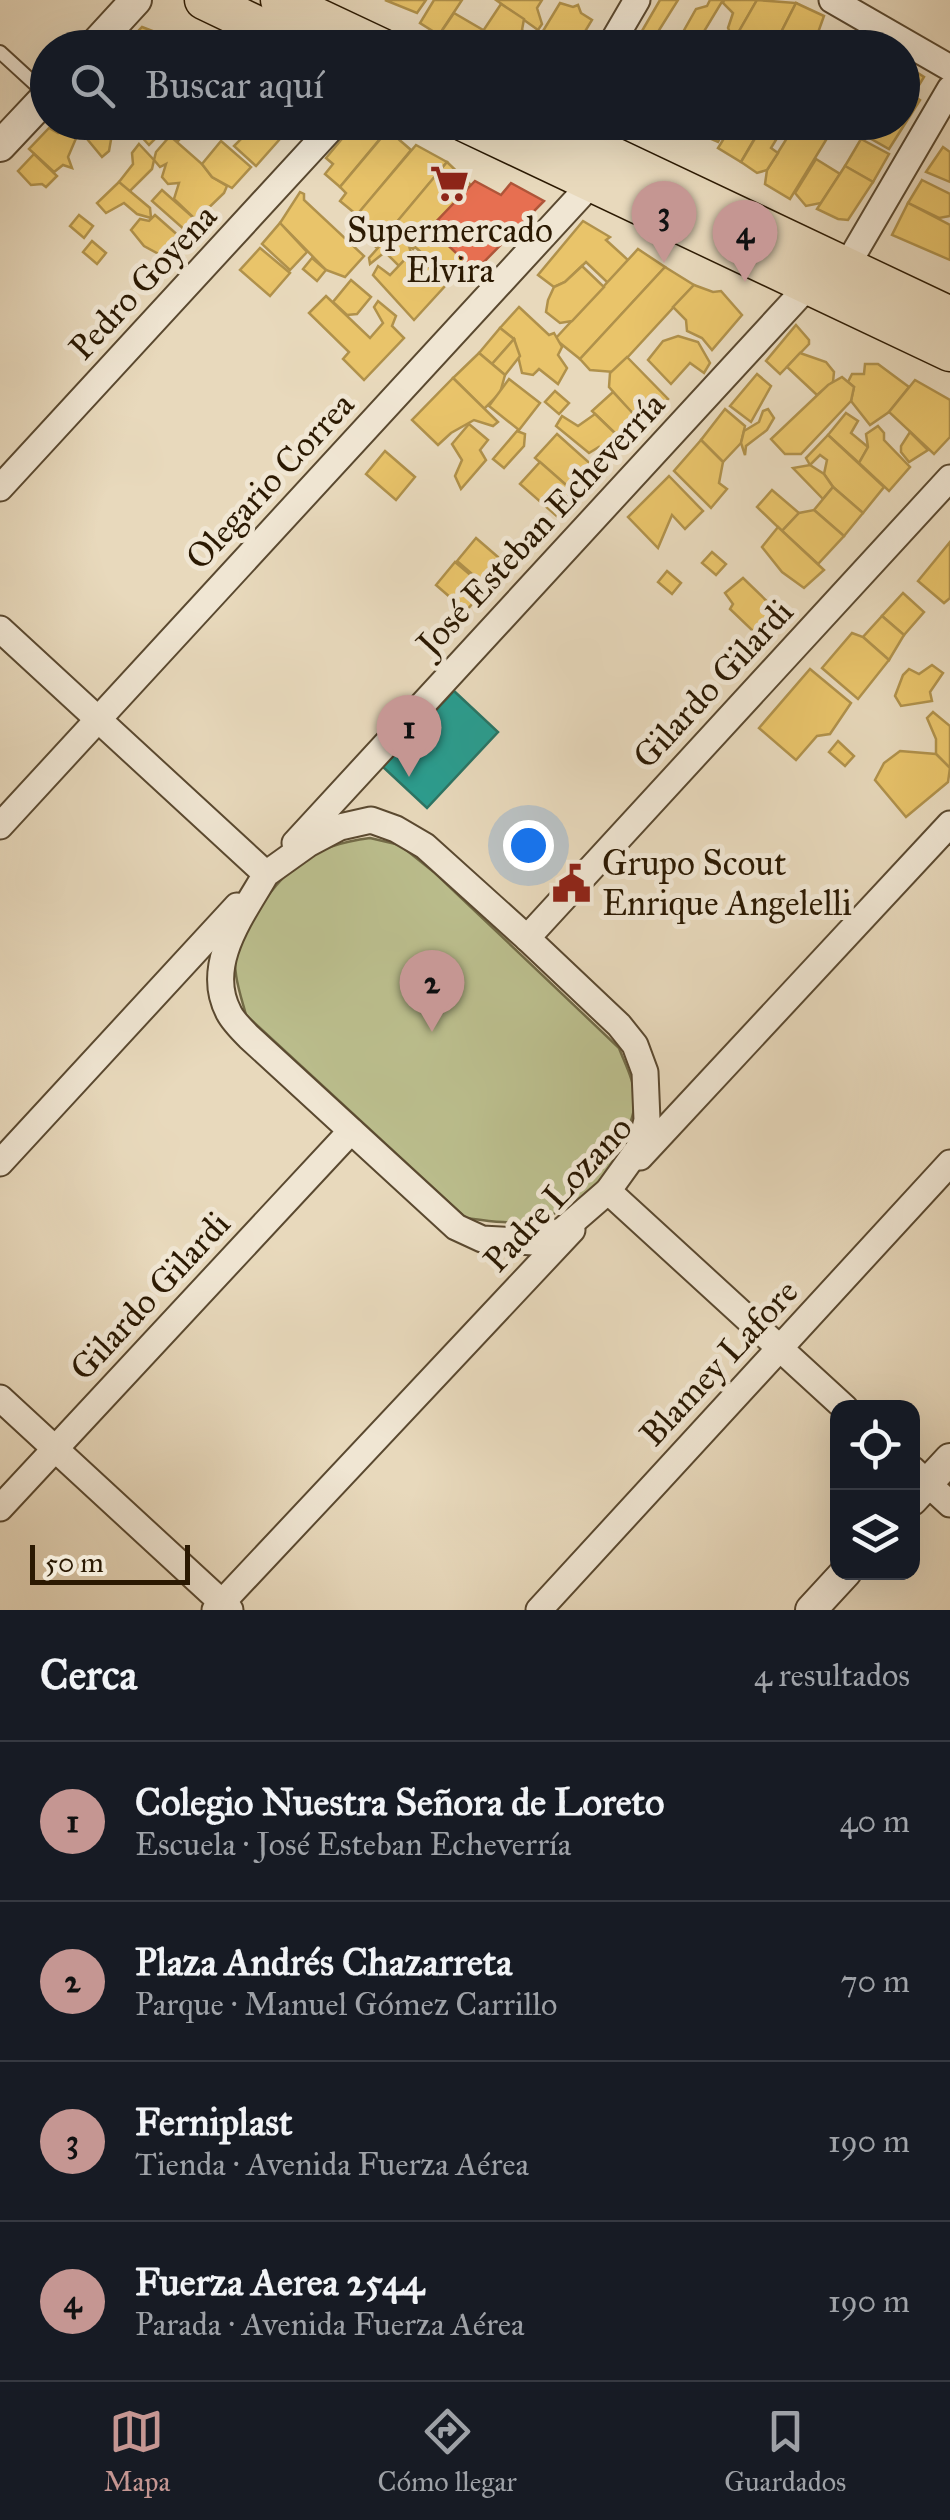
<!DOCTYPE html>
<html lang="es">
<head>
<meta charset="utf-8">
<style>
  :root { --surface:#171b24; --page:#242831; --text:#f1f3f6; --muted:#9ea1a6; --line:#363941; --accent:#c59692 }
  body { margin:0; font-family:"IM FELL Great Primer",serif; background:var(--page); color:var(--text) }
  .controls { position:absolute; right:30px; bottom:30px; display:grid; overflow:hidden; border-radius:20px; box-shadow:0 10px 40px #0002 }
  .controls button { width:90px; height:90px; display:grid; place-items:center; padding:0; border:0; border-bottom:2px solid var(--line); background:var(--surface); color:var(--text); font:50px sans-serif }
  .scale { position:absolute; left:30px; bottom:25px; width:160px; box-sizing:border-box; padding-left:10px; border:5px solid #2b1902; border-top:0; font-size:28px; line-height:35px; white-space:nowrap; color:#2b1902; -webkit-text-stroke:8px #f0e6d3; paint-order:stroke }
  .you { position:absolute; left:528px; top:845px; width:35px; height:35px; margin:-25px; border:8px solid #fff; border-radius:50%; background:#1a73e8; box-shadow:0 0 0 15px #1a73e833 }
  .badge { display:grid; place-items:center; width:65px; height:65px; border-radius:50%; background:var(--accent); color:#111; font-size:32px; font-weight:700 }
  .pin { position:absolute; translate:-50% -82px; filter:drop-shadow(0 2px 5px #0008) }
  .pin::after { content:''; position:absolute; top:52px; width:35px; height:30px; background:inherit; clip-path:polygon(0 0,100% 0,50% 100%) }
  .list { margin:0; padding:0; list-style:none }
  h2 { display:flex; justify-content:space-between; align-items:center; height:130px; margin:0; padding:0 40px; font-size:42px }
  h2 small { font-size:32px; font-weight:400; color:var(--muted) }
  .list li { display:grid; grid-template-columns:65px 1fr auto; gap:30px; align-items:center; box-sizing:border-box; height:160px; padding:0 40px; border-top:2px solid var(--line) }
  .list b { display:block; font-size:38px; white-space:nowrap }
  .list p { margin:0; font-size:32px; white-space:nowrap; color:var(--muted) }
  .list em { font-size:32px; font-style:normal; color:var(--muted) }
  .icon { flex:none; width:55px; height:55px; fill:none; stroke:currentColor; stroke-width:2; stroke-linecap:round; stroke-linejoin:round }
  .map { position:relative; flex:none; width:950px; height:1610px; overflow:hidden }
  .search { position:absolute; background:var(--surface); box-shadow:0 10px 40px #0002; left:30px; right:30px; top:30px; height:110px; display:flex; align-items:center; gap:25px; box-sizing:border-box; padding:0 35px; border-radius:55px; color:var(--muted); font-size:38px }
  .sheet { height:770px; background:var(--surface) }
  nav { display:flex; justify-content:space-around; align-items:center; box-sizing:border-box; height:140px; border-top:2px solid var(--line); background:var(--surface); font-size:28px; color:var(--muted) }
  nav a { display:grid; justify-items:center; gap:5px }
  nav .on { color:var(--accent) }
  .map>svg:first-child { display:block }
  .green { fill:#bbbe8d; stroke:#736c48; stroke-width:2.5 }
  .homes { fill:#e9c46a; stroke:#b0914b; stroke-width:2.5 }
  .shops { fill:#e76f51; stroke:#af5539; stroke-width:2.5 }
  .schools { fill:#2a9d8f; stroke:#2a7565; stroke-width:2.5 }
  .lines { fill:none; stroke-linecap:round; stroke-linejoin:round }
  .service-casing { stroke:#5a4930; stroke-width:16 }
  .minor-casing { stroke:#5a4930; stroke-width:29 }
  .tertiary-casing { stroke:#5a4930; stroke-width:34 }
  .primary-casing { stroke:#2b1902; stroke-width:41 }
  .service { stroke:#f0e6d3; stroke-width:12 }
  .minor { stroke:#f0e6d3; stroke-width:25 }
  .tertiary { stroke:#f0e6d3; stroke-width:30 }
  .primary { stroke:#e8d9bc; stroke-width:38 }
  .labels { text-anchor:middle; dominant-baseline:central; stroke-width:10; stroke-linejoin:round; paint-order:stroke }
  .poi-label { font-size:35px; fill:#2b1902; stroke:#f0e6d3 }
  .street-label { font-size:35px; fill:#2b1902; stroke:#f0e6d3 }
</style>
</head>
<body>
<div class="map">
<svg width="950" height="1610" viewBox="0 0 950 1610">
  <rect width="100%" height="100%" fill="#e8d9bc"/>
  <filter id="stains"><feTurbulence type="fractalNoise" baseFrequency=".002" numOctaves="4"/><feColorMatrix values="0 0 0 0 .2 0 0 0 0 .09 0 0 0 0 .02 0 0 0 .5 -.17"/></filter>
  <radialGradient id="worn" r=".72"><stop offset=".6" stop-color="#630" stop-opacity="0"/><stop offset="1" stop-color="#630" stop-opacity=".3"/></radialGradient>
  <path class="green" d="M370 838 400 845 435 873 619 1048C625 1064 635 1082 635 1100 635 1119 615 1164 603 1179 589 1196 557 1215 536 1220 514 1225 488 1221 466 1218L246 1015C240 993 231 969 237 945 239 936 247 927 253 918 283 869 311 845 370 838Z"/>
  <g class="homes">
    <polygon points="385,0 426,0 417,13"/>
    <polygon points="434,0 462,0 439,35 420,23"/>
    <polygon points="496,0 542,0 537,8 542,24 538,30"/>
    <polygon points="660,0 678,0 651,43 639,36"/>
    <polygon points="710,0 723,0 694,48 674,48 696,9 707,6"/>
    <polygon points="724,0 757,0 734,40 728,28 733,13 723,3"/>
    <polygon points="757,0 796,3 773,48 744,48 734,40"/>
    <polygon points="560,3 573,7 578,5 581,13 592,20 575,48 543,31"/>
    <polygon points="796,3 824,16 815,41 821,48 773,48"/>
    <polygon points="501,4 524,19 522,30 529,36 523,48 499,48 479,37"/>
    <polygon points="454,13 483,30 472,48 459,48 439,35"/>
    <polygon points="142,27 163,35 164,39 157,48 127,48 126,44"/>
    <polygon points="902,63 924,77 913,95 902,88"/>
    <polygon points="902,88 920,100 889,149 852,128 855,122 902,122"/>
    <polygon points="73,122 104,122 112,134 109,151 102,157"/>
    <polygon points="128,122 154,122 149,124 158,136 149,145"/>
    <polygon points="179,122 205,122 199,129 193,125 177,142 168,135"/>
    <polygon points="258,122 295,122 256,166 234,146"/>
    <polygon points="356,122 379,140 340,187 325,174 333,164 326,158"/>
    <polygon points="700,122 729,122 718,142 695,132"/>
    <polygon points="734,122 764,122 741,162 718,148"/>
    <polygon points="797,122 837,122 790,199 765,184 767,170"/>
    <polygon points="67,125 77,136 68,157 72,168 63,165 54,172 29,149 49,128 58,133"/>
    <polygon points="388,130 411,150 357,215 340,201 346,193 340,187"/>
    <polygon points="760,130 776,140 771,148 778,153 767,170 757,173 741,162"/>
    <polygon points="170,136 202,164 212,177 227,186 224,193 196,220 174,199 179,183 168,184 162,177 166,164 160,167 154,160 156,152"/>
    <polygon points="861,139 889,154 873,182 845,166"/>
    <polygon points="221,141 251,167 232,188 212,177 202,164"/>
    <polygon points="139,144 154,160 152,169 128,193 119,182 133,164 132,153"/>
    <polygon points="416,145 447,162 376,247 349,224"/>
    <polygon points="943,147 950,152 950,182 926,172"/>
    <polygon points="34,154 57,176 46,187 42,184 31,185 18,171"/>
    <polygon points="816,159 840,174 821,203 806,206 795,193"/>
    <polygon points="447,162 471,185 413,249 390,230"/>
    <polygon points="845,166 873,182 848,220 838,219 817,209"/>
    <polygon points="922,180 950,194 950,216 939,218 908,203"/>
    <polygon points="119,182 150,208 151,218 137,214 124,203 106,213 97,203"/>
    <polygon points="162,190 196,220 186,231 152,201"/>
    <polygon points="300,192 304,194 304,200 364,256 345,277 326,270 280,223"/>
    <polygon points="908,203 950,225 950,260 892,235"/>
    <polygon points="79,215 93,226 84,238 70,226"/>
    <polygon points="155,215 181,238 166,258 144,246 131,230 140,219 149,221"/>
    <polygon points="583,221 610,237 606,240 628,260 608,283 586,262 565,282 554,287 538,275"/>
    <polygon points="280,223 307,252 290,270 262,244"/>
    <polygon points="430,228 467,263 446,285 434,271 430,260 415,247"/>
    <polygon points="392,232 409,246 411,253 399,266 385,252 370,264 369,258"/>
    <polygon points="92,241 106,253 97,264 83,252"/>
    <polygon points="260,248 290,273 270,296 240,270"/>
    <polygon points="638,249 665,267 580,359 555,339"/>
    <polygon points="411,253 434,271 446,285 414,320 373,275 378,266 390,275"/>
    <polygon points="312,258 326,270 317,281 303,269"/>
    <polygon points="582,266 604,287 572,321 560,323 546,312 548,300 554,287 565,282"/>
    <polygon points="665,267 694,285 614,372 590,370 580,359"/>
    <polygon points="351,280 371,297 357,314 347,315 333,302"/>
    <polygon points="694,285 713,292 721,291 742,315 712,350 702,338 687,331 686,320 673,307"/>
    <polygon points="326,296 370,338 383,323 374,307 378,301 396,316 392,326 404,338 364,380 343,359 349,352 309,313"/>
    <polygon points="519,307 549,335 554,333 562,347 558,355 567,368 558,384 539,369 533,375 522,373 514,339 500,328"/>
    <polygon points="796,325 809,340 809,344 780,374 766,361"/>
    <polygon points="500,328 514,339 492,364 479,353"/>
    <polygon points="678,336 698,342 710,363 704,373 690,363 671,384 648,360 663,341"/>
    <polygon points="514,339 520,356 505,375 492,364"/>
    <polygon points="479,353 505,375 500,393 484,409 453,378"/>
    <polygon points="800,353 826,362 834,372 833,382 817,395 787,367"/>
    <polygon points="627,357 668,399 642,424 609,387 610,373"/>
    <polygon points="865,364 878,364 909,387 889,412 870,425 851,401 854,387 848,382 852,374 864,374"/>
    <polygon points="757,374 771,386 751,422 730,406"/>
    <polygon points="842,377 854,387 851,401 801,454 785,454 771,439 828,385"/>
    <polygon points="453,378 498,422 493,426 474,420 451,433 438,445 412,420"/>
    <polygon points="509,379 540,403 519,430 489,406"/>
    <polygon points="915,380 950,400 950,437 934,454 889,412"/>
    <polygon points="555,391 569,403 559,414 545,402"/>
    <polygon points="613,392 639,420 621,439 592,411"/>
    <polygon points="725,409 745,426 741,443 723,462 701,440"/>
    <polygon points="768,409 774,418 767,430 746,446 745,455 741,443 744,431 759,422 763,411"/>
    <polygon points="846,413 858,421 851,433 868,447 859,463 828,435"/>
    <polygon points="595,414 621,439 608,458 599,447 589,453 556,426 562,416 578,426"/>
    <polygon points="469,424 488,440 480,450 486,460 461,489 455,476 462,460 452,444"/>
    <polygon points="878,426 884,433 884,440 910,467 889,491 859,463 868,447 866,434"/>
    <polygon points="517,431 525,434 524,446 504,468 493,459"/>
    <polygon points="910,432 928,450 909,462 901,452 901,446"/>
    <polygon points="557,434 594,467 573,491 535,458"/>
    <polygon points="828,435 884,487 863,513 833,487 824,474 827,460 820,455 810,465 806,458"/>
    <polygon points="701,440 723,462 719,483 727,489 711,508 674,471"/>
    <polygon points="385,451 415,477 396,500 366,474"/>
    <polygon points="540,462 573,491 561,503 568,509 559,518 520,484"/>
    <polygon points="810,465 824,474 833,487 823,499 793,468"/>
    <polygon points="669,476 703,511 685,529 672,515 658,548 628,517"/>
    <polygon points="833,487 863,513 844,536 814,510"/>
    <polygon points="772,490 799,513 782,531 757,507"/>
    <polygon points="814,510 844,536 818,564 782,531 799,513"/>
    <polygon points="778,527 824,570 804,588 782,572 762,547"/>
    <polygon points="476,538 506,564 487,587 457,561"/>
    <polygon points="950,542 950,598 944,603 918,581"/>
    <polygon points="712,552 726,564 716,575 702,563"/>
    <polygon points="455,562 486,588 466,611 436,585"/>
    <polygon points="667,571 681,583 672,594 658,582"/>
    <polygon points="743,578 774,608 754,632 730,609 733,604 725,593"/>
    <polygon points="903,593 924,612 904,635 882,616"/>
    <polygon points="882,616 904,635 889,660 863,637"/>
    <polygon points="852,633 863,637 889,660 858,699 822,668"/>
    <polygon points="932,665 943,673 930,692 932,701 901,706 895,696 903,675 909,669 919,674"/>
    <polygon points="810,669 851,703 830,734 817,736 796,760 759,728"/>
    <polygon points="933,712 950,726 950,768 936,754 936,739 927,718"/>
    <polygon points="838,741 854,756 845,766 829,752"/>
    <polygon points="900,751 936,754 950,768 948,782 906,817 875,780 884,763"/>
  </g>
  <polygon class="shops" points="475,181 501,195 511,183 544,201 475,271 430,228"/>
  <polygon class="schools" points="454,691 498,732 427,808 383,767"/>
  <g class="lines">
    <defs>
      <polyline id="service" points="0,52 47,95"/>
      <g id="minor">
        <polyline points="832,0 950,68"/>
        <polyline points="609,48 637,0"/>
        <polyline points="846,267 950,89"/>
        <polyline points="0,488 337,122"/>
        <path d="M0 629 266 874C243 914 203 965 229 1013 233 1021 242 1030 249 1037L456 1227 482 1239 534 1242 563 1230 608 1191 641 1145 647 1120 645 1072 635 1045 619 1025 527 938 425 846 396 829 371 820 340 827 308 844 266 874"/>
        <polyline points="0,826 592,183"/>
        <polyline points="295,843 809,285"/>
        <polyline points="527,938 950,478"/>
        <polyline points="640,1157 950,824"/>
        <polyline points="0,1163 237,906"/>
        <polyline points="608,1191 845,1408"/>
        <polyline points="0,1398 230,1610"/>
        <polyline points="912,1469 950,1504"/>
        <polyline points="0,1508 351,1131"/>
        <polyline points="215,1610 572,1230"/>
        <polyline points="539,1610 950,1163"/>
      </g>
      <g id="tertiary">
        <polyline points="92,48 136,0"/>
        <polyline points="0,146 48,95"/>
        <polyline points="912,1500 950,1459"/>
        <polyline points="811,1610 846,1572"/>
      </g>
      <g id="primary">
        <polyline points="204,0 304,48"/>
        <polyline points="280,0 382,48"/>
        <polyline points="464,122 950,352"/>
        <polyline points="540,122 950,316"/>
      </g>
    </defs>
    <use href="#service" class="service-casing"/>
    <use href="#minor" class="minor-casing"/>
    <use href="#tertiary" class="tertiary-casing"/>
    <use href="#primary" class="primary-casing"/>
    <use href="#service" class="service"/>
    <use href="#minor" class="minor"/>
    <use href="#tertiary" class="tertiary"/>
    <use href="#primary" class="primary"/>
  </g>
  <defs>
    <symbol id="supermarket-bare" viewBox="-9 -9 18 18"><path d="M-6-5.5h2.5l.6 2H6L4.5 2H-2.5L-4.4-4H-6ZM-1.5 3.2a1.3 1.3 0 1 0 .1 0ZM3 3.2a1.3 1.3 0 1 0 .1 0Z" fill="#8f2418" stroke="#f0e6d3" stroke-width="2.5" paint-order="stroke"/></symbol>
    <symbol id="civic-bare" viewBox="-9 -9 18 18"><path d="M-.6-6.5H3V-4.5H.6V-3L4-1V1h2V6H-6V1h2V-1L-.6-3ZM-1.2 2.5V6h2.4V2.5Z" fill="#8f2418" stroke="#f0e6d3" stroke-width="2.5" paint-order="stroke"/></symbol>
  </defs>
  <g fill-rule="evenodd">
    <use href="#supermarket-bare" x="422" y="156" width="55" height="55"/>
    <use href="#civic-bare" x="544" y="856" width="55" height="55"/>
  </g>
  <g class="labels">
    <g class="poi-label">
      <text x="450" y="230">Supermercado<tspan x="450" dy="40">Elvira</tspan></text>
      <text x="602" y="863" text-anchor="start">Grupo Scout<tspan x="602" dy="40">Enrique Angelelli</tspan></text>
    </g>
    <g class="street-label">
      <text transform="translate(143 282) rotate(-47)">Pedro Goyena</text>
      <text transform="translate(270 481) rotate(-47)">Olegario Correa</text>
      <text transform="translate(541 524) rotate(-47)">José Esteban Echeverría</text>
      <text transform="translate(713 684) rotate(-47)">Gilardo Gilardi</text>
      <text transform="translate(558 1194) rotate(-47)">Padre Lozano</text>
      <text transform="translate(150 1296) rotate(-47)">Gilardo Gilardi</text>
      <text transform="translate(719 1363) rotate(-47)">Blamey Lafore</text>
    </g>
  </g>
  <rect width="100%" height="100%" filter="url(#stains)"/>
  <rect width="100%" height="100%" fill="url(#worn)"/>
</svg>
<div class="controls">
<button><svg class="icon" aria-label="locate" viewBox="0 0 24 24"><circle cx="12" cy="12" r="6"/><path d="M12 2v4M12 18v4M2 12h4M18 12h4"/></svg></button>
<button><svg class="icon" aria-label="layers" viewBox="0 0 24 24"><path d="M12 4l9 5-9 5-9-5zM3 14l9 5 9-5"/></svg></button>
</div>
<div class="scale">50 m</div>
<div class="you"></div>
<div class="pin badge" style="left:409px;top:777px">1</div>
<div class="pin badge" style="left:432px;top:1032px">2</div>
<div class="pin badge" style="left:664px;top:263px">3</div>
<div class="pin badge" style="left:745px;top:282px">4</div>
<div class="search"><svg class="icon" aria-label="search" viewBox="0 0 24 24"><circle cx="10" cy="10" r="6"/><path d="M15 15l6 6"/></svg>Buscar aquí</div>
</div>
<section class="sheet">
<h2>Cerca<small>4 resultados</small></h2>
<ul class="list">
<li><span class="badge">1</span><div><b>Colegio Nuestra Señora de Loreto</b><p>Escuela · José Esteban Echeverría</p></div><em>40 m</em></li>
<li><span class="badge">2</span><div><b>Plaza Andrés Chazarreta</b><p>Parque · Manuel Gómez Carrillo</p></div><em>70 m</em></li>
<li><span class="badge">3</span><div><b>Ferniplast</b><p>Tienda · Avenida Fuerza Aérea</p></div><em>190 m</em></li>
<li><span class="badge">4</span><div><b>Fuerza Aerea 2544</b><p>Parada · Avenida Fuerza Aérea</p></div><em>190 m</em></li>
</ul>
</section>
<nav>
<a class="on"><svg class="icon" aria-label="map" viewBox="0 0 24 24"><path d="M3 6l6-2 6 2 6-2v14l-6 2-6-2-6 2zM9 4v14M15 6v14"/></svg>Mapa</a>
<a><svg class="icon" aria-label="directions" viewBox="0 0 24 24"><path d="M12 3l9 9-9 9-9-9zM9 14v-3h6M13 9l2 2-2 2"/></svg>Cómo llegar</a>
<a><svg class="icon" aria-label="saved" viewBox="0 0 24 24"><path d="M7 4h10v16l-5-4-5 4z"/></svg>Guardados</a>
</nav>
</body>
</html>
